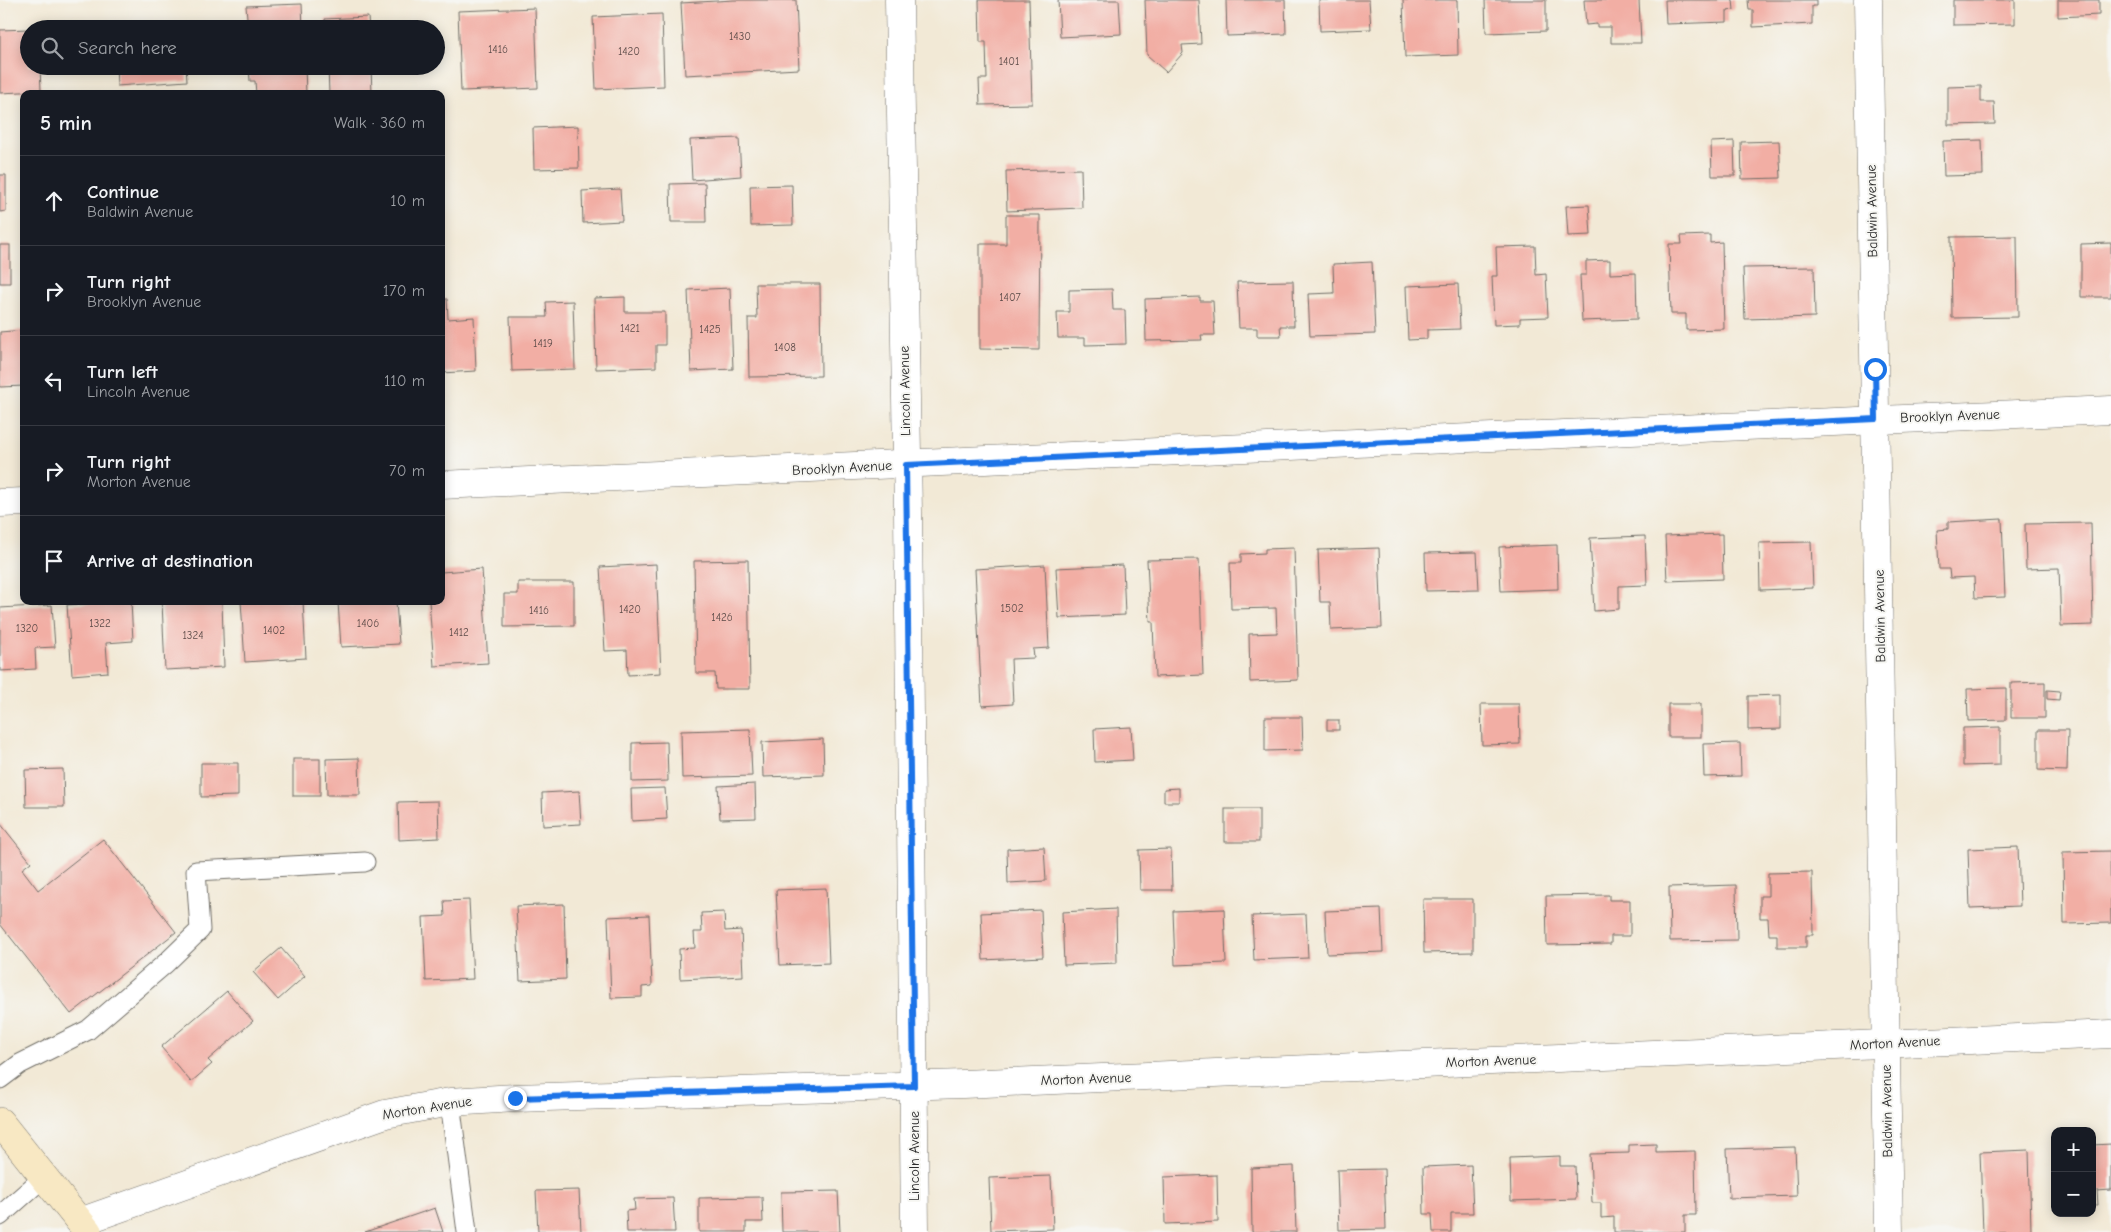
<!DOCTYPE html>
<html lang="en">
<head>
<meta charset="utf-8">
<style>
  :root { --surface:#171b24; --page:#20242c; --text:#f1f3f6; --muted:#9ea1a6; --line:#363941 }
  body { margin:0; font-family:"Comic Neue",sans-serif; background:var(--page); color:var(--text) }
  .controls { position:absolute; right:15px; bottom:15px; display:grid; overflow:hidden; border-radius:10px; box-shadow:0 2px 12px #0003 }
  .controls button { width:45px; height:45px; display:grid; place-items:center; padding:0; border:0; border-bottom:1px solid var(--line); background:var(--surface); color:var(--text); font:25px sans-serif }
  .stop { position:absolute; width:15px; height:15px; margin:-11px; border:4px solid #1a73e8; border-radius:50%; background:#fff }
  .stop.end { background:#1a73e8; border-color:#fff; box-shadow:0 1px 5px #0008 }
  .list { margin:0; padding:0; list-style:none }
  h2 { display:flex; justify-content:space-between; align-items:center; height:65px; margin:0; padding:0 20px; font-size:21px }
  h2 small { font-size:16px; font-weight:400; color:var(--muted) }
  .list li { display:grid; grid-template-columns:32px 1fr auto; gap:15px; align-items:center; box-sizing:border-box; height:90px; padding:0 20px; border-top:1px solid var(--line) }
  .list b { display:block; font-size:19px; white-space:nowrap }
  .list p { margin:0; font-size:16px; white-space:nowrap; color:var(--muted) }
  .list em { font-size:16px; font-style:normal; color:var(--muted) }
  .icon { flex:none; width:28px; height:28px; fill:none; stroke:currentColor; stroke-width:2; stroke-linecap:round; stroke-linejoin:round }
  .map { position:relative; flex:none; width:2111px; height:1232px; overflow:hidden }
  .search { position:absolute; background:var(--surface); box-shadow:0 2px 12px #0003; left:20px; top:20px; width:425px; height:55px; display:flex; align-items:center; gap:12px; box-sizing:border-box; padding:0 18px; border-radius:28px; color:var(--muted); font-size:19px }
  .panel { position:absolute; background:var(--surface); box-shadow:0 2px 12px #0003; left:20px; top:90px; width:425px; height:515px; border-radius:10px }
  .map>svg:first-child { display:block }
  .building { fill:#f2aea4 }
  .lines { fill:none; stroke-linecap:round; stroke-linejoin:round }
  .service-casing { stroke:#716e67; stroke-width:21 }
  .minor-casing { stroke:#716e67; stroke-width:29 }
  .secondary-casing { stroke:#716e67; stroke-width:29 }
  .service { stroke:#fff; stroke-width:19 }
  .minor { stroke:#fff; stroke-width:28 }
  .secondary { stroke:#f8e8c3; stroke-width:28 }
  .route { stroke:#1a73e8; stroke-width:6 }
  .labels { text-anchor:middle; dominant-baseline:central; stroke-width:4; stroke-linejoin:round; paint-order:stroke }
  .number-label { font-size:11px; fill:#5d4c49 }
  .street-label { font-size:14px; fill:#2b2b2b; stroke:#f6f6f2 }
</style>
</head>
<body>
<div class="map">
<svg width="2111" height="1232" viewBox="0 0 2111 1232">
  <rect width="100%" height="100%" fill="#f6f6f2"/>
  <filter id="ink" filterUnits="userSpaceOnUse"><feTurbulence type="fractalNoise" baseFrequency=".02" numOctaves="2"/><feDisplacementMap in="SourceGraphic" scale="10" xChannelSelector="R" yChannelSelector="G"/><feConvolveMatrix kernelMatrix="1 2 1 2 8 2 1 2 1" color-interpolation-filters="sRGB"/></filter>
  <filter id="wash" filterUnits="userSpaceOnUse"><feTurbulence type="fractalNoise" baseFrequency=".0096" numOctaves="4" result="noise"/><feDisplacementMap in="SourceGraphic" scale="20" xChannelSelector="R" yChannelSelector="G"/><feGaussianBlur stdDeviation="1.12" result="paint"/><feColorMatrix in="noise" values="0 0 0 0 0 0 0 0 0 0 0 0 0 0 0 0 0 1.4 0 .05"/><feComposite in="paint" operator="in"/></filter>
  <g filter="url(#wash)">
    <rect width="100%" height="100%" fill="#f2e9d6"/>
    <g id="blocks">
      <g class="building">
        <polygon points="734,0 796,0 799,69 685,75 681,3"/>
        <polygon points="979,0 1029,0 1032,104 980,105 979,79 987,79 986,42 980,42"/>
        <polygon points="1058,0 1119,0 1121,34 1060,37"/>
        <polygon points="1145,0 1199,0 1201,44 1182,45 1183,53 1166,72 1147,55"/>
        <polygon points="1226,0 1285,0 1286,34 1227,36"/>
        <polygon points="1319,0 1369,0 1371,29 1320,31"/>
        <polygon points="1403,0 1457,0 1458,55 1405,57"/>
        <polygon points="1485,0 1546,0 1546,31 1486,33"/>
        <polygon points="1584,0 1639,0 1641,43 1611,43 1611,27 1597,27 1597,24 1586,25"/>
        <polygon points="1665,0 1733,0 1734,10 1727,11 1727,22 1666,24"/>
        <polygon points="1748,0 1816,0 1816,6 1812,6 1812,24 1753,27 1753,10 1749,10"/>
        <polygon points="1953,0 2015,0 2015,24 1953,25"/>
        <polygon points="2058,0 2099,0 2099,15 2058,17"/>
        <polygon points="302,4 303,29 248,29 246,6"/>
        <polygon points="535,8 538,88 461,91 458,11"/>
        <polygon points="662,14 664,86 596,89 593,17"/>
        <polygon points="368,17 369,29 326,29 325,19"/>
        <polygon points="29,29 29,66 40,66 41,91 0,93 0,30"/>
        <polygon points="116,66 186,66 187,81 117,86"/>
        <polygon points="249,66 305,66 306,94 256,94 255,81 250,81"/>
        <polygon points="328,66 371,66 372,94 329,94"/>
        <polygon points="1981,86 1981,102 1994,102 1995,124 1948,125 1948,87"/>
        <polygon points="578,126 579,168 534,169 533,128"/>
        <polygon points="739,138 741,176 692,180 690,140"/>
        <polygon points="1982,140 1983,175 1944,176 1943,141"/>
        <polygon points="1734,141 1735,176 1712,176 1711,142"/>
        <polygon points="1779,141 1781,178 1742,179 1741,142"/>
        <polygon points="1081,169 1082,208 1007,211 1006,171"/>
        <polygon points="0,175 6,175 6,211 0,212"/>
        <polygon points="705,183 706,222 671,222 670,184"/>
        <polygon points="792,185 793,225 751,226 750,186"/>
        <polygon points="620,189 622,221 583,223 582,191"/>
        <polygon points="1589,205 1591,235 1568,236 1566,206"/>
        <polygon points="1006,215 1040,215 1039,350 980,349 980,244 1006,244"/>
        <polygon points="1710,235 1710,243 1722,242 1724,329 1686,330 1686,314 1671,314 1669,244 1682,244 1681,236"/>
        <polygon points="2017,236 2018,317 1952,318 1951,237"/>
        <polygon points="2111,243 2111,297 2081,297 2081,244"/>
        <rect x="0" y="245" width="10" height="38"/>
        <polygon points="1535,246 1536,275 1546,274 1548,317 1520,318 1520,324 1494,325 1492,276 1497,276 1496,247"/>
        <polygon points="1610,260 1610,274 1636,273 1637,319 1582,321 1580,275 1586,275 1586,261"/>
        <polygon points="1372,262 1375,334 1310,336 1308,294 1334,293 1333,264"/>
        <polygon points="1814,267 1815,317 1745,319 1743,268"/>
        <polygon points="1293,281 1294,326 1280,326 1281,336 1257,336 1257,328 1239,328 1237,282"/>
        <polygon points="756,284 820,284 821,376 749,377 748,318 757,318"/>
        <polygon points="1458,284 1460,329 1427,330 1427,339 1408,340 1406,286"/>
        <polygon points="730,288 733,369 691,371 688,290"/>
        <polygon points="1112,289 1113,310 1125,310 1126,344 1085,345 1085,338 1058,338 1057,312 1069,312 1069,290"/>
        <polygon points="625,297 625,312 665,312 665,345 656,345 656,367 596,369 594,298"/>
        <polygon points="1200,297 1200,301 1213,301 1215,335 1201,335 1202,340 1146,341 1145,299"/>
        <polygon points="441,299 447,299 448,319 474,317 476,371 441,373"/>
        <polygon points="573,301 575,369 512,371 510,317 547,317 546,302"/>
        <polygon points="24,330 24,386 0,387 0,332"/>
        <polygon points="2002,519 2005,597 1975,598 1974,577 1950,578 1949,569 1939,569 1937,530 1948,529 1948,522"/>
        <polygon points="2091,523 2093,625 2061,626 2059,568 2026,569 2025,524"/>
        <polygon points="1722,534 1723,579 1667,581 1665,536"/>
        <polygon points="1645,536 1647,585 1619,586 1619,609 1594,611 1590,538"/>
        <polygon points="1811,542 1813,588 1760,590 1759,543"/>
        <polygon points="1557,545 1558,589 1501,591 1499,547"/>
        <polygon points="1294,548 1298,680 1250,682 1249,634 1277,633 1276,608 1231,609 1230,563 1241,563 1241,554 1265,553 1265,549"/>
        <polygon points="1379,548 1382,628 1331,630 1330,602 1320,602 1318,550"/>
        <polygon points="1477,552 1479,590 1426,591 1425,553"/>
        <polygon points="1199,559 1203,675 1155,677 1153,622 1150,622 1147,560"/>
        <polygon points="748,560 750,689 716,689 715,673 696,673 694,561"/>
        <polygon points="656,564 661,673 628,675 627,650 605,651 600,567"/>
        <polygon points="1045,565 1049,648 1033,649 1034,658 1011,659 1013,704 982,706 975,569"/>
        <polygon points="1123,565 1125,615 1059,618 1056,568"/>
        <polygon points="482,569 488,663 434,666 429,601 441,601 441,572"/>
        <polygon points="518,582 574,582 574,626 504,627 504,594 518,594"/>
        <polygon points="131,601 133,641 106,643 108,672 72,675 67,605"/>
        <polygon points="222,601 224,667 165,670 162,602"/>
        <polygon points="241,601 303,601 306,658 245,662"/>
        <polygon points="396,601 399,644 341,647 338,602"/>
        <polygon points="52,605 55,647 35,648 36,669 0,671 0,608"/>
        <polygon points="2045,682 2045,718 2011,718 2011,683"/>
        <polygon points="2006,688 2006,720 1968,721 1967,689"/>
        <polygon points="2047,690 2060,691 2059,700 2047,699"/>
        <polygon points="1781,695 1781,729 1748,730 1748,696"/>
        <polygon points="1481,704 1519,704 1520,744 1482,745"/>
        <rect x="1668" y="704" width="33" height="33"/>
        <polygon points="1265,717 1302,717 1303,750 1265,751"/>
        <rect x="1327" y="720" width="12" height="10"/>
        <polygon points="1131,727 1133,760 1095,762 1094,729"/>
        <polygon points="2000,727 2000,765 1963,766 1963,728"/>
        <polygon points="750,729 752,776 682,778 681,731"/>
        <polygon points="2038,730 2068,730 2067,771 2038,770"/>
        <polygon points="823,739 824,775 763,777 762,742"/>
        <polygon points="667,742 668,781 632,782 632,743"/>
        <polygon points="1740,743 1741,776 1704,777 1703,744"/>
        <polygon points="359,758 360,795 327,795 326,759"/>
        <rect x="293" y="759" width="27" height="37"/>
        <polygon points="201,763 238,763 238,796 201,797"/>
        <polygon points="63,769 64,807 26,807 25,770"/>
        <polygon points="755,784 756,818 720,819 718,786"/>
        <polygon points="665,788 667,819 632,821 631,789"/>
        <polygon points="1179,788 1179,802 1164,802 1164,789"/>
        <polygon points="579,791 581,824 543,826 542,793"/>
        <polygon points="438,801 439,838 399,840 398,802"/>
        <rect x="1225" y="809" width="34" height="33"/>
        <polygon points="0,823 31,862 22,869 38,890 103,839 176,932 71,1014 0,924"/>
        <polygon points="1044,847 1046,881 1008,883 1007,849"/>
        <polygon points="2018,847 2020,906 1970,908 1968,849"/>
        <polygon points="1171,849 1172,890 1140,890 1139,850"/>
        <polygon points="2110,851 2111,923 2064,924 2063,852"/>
        <polygon points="1812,872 1813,935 1806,935 1806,947 1777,947 1777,935 1769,935 1768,918 1760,918 1760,896 1768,896 1768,873"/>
        <polygon points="1736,885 1737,940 1670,941 1669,887"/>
        <polygon points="826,888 829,963 780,965 776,890"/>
        <polygon points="1609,895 1609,900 1630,900 1630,936 1611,936 1611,944 1547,945 1546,896"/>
        <polygon points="1423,899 1473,899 1473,952 1424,953"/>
        <polygon points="469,900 473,979 426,981 423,917 445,916 444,901"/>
        <polygon points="564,904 566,979 520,981 516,906"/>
        <polygon points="1116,909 1117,963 1064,965 1062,912"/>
        <polygon points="1224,909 1226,963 1175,965 1173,911"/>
        <polygon points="1381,909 1383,952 1327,954 1325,911"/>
        <polygon points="1041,910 1043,957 983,960 981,913"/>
        <polygon points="724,912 725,931 741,930 743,976 680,979 679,949 695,948 694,932 702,932 701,913"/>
        <polygon points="1306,914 1308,958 1254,960 1252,916"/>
        <polygon points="649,915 652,986 642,987 642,997 611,998 608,917"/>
        <polygon points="281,948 305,976 278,1000 253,972"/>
        <polygon points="227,991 253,1021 208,1060 212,1064 191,1082 161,1047"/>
        <polygon points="1656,1144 1656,1152 1695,1151 1696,1215 1685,1215 1685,1232 1614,1232 1614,1217 1601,1218 1601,1203 1592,1203 1590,1154 1629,1153 1629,1145"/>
        <polygon points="2111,1144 2111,1190 2097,1191 2098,1205 2092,1205 2092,1145"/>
        <polygon points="1795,1147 1797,1196 1729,1198 1727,1149"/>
        <polygon points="2029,1150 2031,1231 1983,1232 1980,1152"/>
        <polygon points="1560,1156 1560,1166 1575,1166 1576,1199 1511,1201 1510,1158"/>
        <polygon points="1471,1165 1473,1213 1451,1213 1451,1232 1433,1232 1432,1214 1424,1214 1423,1167"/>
        <polygon points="1294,1166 1296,1232 1252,1232 1251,1168"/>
        <polygon points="1384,1169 1386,1229 1339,1230 1337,1170"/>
        <polygon points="1217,1175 1218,1222 1165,1224 1164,1177"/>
        <polygon points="1051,1176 1053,1229 991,1231 989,1178"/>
        <polygon points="579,1190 581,1232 538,1232 536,1191"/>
        <polygon points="838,1191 840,1232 782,1232 781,1192"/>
        <polygon points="762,1197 763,1222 746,1222 746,1232 699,1232 699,1198"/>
        <polygon points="673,1198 675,1232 627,1232 626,1211 635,1210 634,1199"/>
        <polygon points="435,1208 443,1232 365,1232"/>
      </g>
    </g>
  </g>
  <g filter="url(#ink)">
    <use href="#blocks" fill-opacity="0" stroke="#716e67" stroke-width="1"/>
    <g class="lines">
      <defs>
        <g id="service">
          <polyline points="0,1079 20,1064 88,1030 166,963 200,930 196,871 365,862"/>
          <polyline points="450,1102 467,1232"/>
          <polyline points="0,1216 44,1177"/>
        </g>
        <g id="minor">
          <polyline points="899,0 908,512 915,1232"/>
          <polyline points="1868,0 1889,1232"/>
          <path d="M441 485C998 462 1554 431 2111 410"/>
          <polyline points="0,503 24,502"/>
          <polyline points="80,1222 385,1114 450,1102 515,1098 963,1084 2111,1034"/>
        </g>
        <polyline id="secondary" points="0,1122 88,1232"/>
      </defs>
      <use href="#service" class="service-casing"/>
      <use href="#minor" class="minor-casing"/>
      <use href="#secondary" class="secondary-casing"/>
      <use href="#service" class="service"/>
      <use href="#minor" class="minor"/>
      <use href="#secondary" class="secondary"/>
    </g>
  </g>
  <g class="lines" filter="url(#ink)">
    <polyline class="route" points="515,1098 914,1086 906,465 1876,419 1875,369"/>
  </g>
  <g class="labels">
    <g class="number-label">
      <text x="740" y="36">1430</text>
      <text x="498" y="49">1416</text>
      <text x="629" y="51">1420</text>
      <text x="1009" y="61">1401</text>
      <text x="1010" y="297">1407</text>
      <text x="630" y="328">1421</text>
      <text x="710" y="329">1425</text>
      <text x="543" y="343">1419</text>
      <text x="785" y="347">1408</text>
      <text x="1012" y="608">1502</text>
      <text x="630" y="609">1420</text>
      <text x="539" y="610">1416</text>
      <text x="722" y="617">1426</text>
      <text x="100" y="623">1322</text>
      <text x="368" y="623">1406</text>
      <text x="27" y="628">1320</text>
      <text x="274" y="630">1402</text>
      <text x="459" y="632">1412</text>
      <text x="193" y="635">1324</text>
    </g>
    <g class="street-label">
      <text transform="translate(1872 211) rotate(-91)">Baldwin Avenue</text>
      <text transform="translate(905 391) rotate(-91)">Lincoln Avenue</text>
      <text transform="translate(1950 416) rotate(-2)">Brooklyn Avenue</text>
      <text transform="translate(842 468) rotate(-3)">Brooklyn Avenue</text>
      <text transform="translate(1880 616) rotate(-91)">Baldwin Avenue</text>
      <text transform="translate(1895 1043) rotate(-3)">Morton Avenue</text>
      <text transform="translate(1491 1061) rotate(-2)">Morton Avenue</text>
      <text transform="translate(1086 1079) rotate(-2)">Morton Avenue</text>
      <text transform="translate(427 1108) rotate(-9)">Morton Avenue</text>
      <text transform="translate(1887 1111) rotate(-91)">Baldwin Avenue</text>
      <text transform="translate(914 1156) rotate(-90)">Lincoln Avenue</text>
    </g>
  </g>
</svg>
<div class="controls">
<button>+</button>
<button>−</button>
</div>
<div class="stop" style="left:1875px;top:369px"></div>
<div class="stop end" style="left:515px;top:1098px"></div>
<div class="search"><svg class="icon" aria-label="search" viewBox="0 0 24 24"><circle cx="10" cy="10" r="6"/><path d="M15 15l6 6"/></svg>Search here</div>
<section class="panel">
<h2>5 min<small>Walk · 360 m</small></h2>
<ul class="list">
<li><svg class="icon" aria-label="ahead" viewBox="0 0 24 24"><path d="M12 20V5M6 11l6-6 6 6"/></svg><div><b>Continue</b><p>Baldwin Avenue</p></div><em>10 m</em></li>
<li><svg class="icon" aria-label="right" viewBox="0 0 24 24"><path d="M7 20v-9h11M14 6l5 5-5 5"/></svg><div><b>Turn right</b><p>Brooklyn Avenue</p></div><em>170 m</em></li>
<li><svg class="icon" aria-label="left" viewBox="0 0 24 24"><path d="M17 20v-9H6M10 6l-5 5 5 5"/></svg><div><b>Turn left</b><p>Lincoln Avenue</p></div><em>110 m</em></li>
<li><svg class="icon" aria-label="right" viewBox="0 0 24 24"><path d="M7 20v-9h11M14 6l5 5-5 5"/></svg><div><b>Turn right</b><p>Morton Avenue</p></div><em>70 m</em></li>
<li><svg class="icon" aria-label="arrive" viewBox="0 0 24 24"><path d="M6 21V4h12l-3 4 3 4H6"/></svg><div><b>Arrive at destination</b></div></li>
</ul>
</section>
</div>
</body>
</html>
